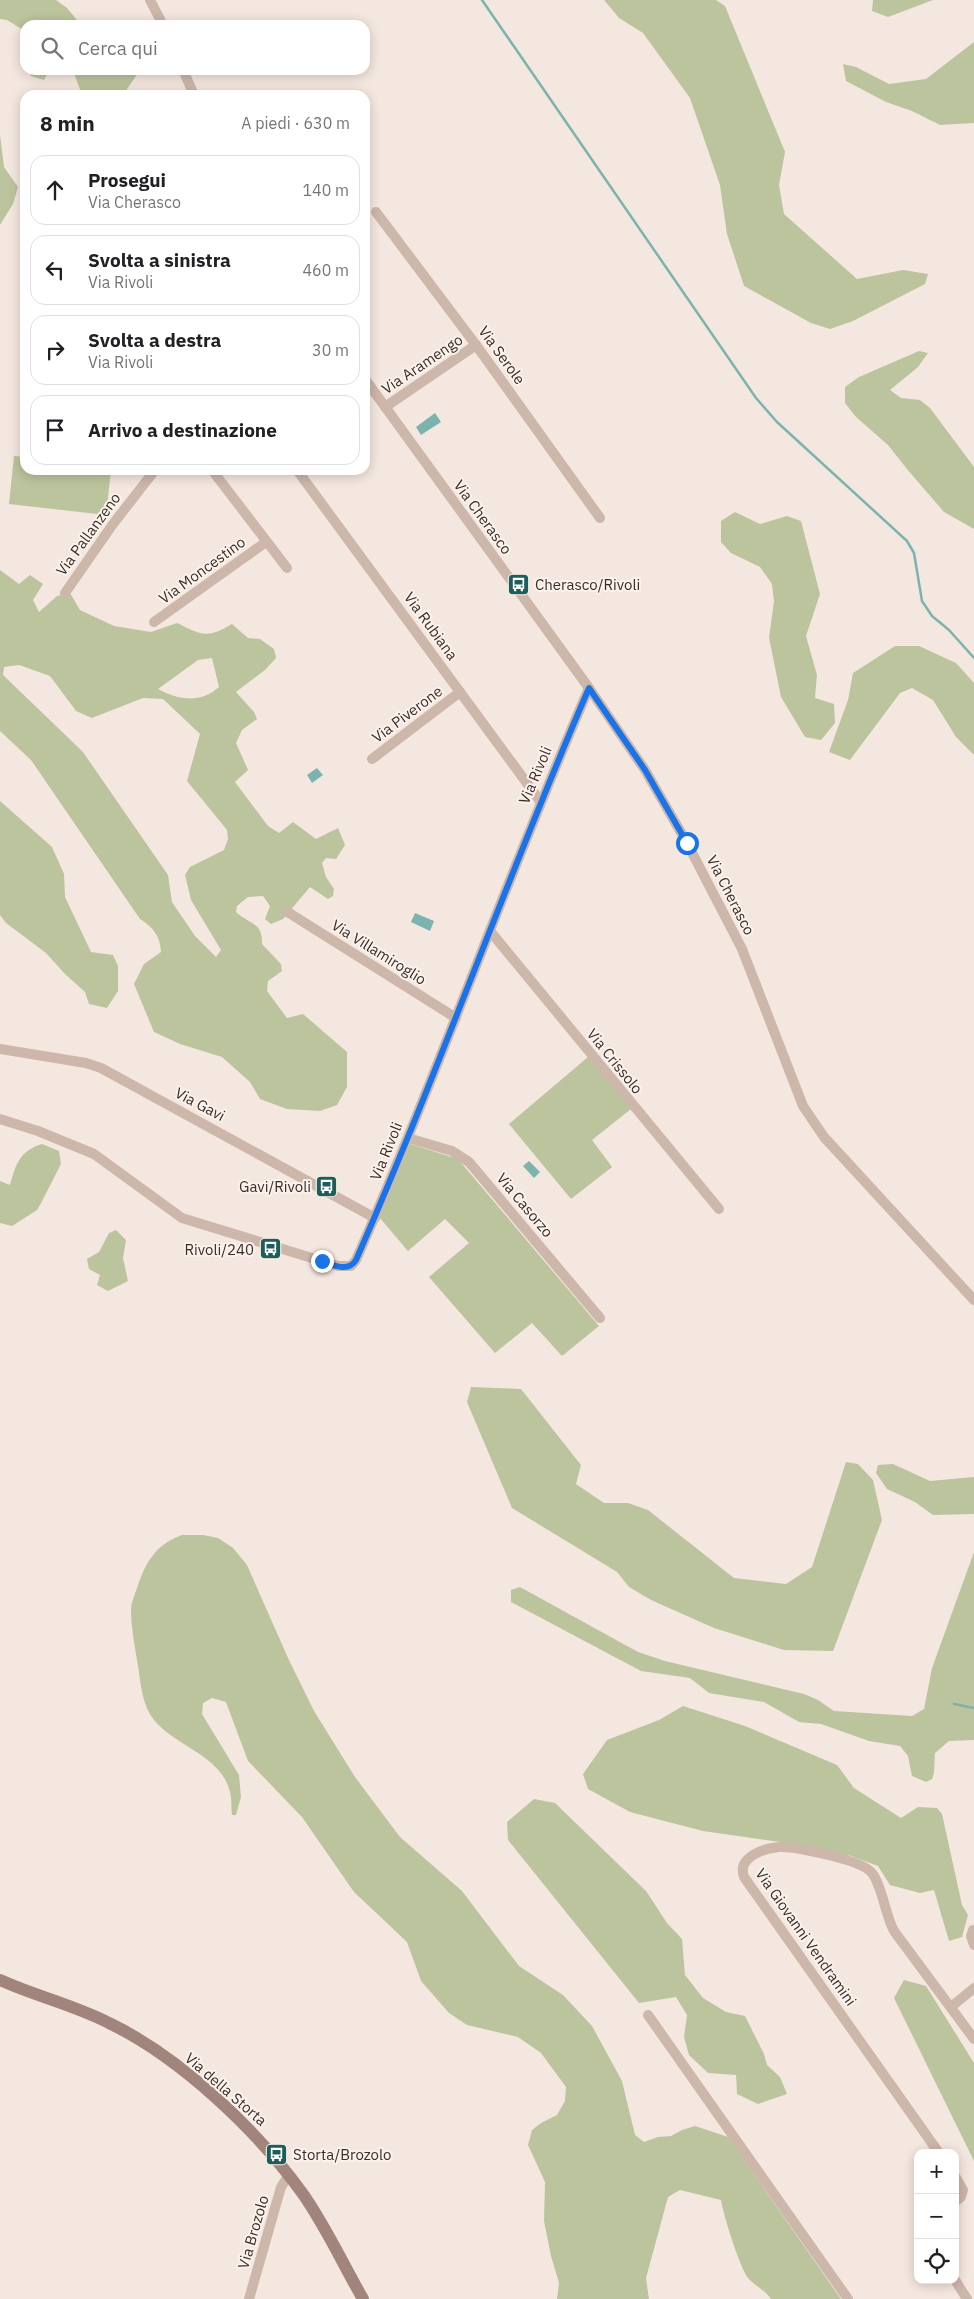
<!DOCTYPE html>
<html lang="it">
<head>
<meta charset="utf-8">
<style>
  :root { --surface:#fff; --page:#f6f6f6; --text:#202124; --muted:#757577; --line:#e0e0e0 }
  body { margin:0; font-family:"IBM Plex Sans",sans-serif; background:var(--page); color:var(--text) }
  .controls { position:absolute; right:15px; bottom:15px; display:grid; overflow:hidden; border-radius:10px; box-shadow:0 2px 12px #0003 }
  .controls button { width:45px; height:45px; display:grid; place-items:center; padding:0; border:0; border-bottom:1px solid var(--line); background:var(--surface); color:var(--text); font:25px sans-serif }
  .stop { position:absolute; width:15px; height:15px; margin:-11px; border:4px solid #1a73e8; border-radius:50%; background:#fff }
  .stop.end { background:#1a73e8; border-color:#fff; box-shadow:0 1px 5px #0008 }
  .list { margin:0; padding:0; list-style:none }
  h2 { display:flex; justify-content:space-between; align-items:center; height:65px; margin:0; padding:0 20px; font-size:21px }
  h2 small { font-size:16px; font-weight:400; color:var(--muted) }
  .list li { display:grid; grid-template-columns:32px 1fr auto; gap:15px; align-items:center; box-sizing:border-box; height:70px; margin:0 10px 10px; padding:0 10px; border:1px solid var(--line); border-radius:15px }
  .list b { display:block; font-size:19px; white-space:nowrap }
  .list p { margin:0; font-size:16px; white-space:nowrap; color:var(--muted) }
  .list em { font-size:16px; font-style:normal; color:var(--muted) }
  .icon { flex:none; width:28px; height:28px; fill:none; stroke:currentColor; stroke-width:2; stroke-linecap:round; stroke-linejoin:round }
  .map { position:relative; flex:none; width:974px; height:2299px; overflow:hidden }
  .search { position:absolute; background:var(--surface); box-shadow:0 2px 12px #0003; left:20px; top:20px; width:350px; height:55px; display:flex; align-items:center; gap:12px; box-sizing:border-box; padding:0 18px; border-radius:15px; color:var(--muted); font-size:19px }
  .panel { position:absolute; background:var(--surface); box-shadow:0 2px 12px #0003; left:20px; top:90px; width:350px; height:385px; border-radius:15px }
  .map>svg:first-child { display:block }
  .green { fill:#bcc49d; fill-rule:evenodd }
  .water { fill:#7cb3af }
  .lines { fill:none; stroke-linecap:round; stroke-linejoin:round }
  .stream { stroke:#7cb3af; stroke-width:2.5 }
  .street { stroke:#cdb6aa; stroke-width:10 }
  .secondary { stroke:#a1847b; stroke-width:12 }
  .route { stroke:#1a73e8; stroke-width:6 }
  .labels { text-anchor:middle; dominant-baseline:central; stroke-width:4; stroke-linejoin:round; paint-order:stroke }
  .street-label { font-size:15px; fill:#3a2d2a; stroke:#fbf2ec }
  .poi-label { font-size:15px; fill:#3a2d2a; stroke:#fbf2ec; text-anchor:start }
</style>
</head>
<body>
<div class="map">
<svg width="974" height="2299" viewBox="0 0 974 2299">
  <rect width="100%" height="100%" fill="#f4e7df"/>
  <g class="green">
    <polygon points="0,0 56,0 67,8 81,25 25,25 25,31 7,20 0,19"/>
    <polygon points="604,0 716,0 725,6 785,152 779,185 784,214 857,279 903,270 928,274 925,284 853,321 830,329 811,323 744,286 727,234 720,185 690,98 643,33 619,18"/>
    <polygon points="873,0 933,0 888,17 872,11"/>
    <polygon points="974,42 974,123 940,125 912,111 886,102 846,81 843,64 856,67 889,84 926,79"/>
    <polygon points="31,70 49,70 44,80 31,76"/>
    <polygon points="70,70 140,70 123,95 82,95 74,73"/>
    <polygon points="0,135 4,167 18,187 13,204 0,225"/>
    <polygon points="919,351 928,353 918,367 890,390 901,398 920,400 930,408 974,467 974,529 944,512 907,469 888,445 856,417 845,403 845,387 859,377"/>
    <polygon points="14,456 25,457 25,470 111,470 106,515 9,504"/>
    <polygon points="735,512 760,524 787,516 801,521 820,594 806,636 817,675 815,698 834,704 835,723 821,740 805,737 781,697 769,638 774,601 772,584 760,567 731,553 721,542 721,521"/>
    <path d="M0 570 19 584 30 575 43 584 33 600 39 612 57 596 70 593 80 610 114 626 151 632 177 623C201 635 207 639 232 624L248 638 260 639 274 649 276 658 265 670 236 692 254 712 257 719 242 730 236 743 248 770 235 782 268 826 279 833 293 822 316 839 338 828 345 845 336 859 326 858 322 863 326 877 334 889 333 896 328 899 310 887 283 919 271 924 265 919 270 906 263 896 248 897 237 906 236 912C250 925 263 922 262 944L281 964 282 971 268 981 267 991 287 1018 303 1014 347 1052V1087L337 1105 320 1111 287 1109 260 1099 250 1082 222 1057 180 1044 154 1032 134 984 144 964 161 952C160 936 154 928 140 919L31 760 0 731ZM212 658 219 687C200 704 179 700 158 689L198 660ZM19 665 50 676 76 711 92 718 143 698 163 699 200 734 187 781 227 830 228 839 224 850 190 867 185 875 191 900 221 950 216 957 195 936 172 902 168 875 83 752 3 675 4 667Z"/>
    <polygon points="895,646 919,646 956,663 974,683 974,755 956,737 933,700 912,688 900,693 850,760 829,752 848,700 853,673"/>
    <polygon points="0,801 52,847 64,874 65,897 91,952 113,955 118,966 118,991 107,1008 89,1004 85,992 65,974 46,953 6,923 0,915"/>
    <polygon points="588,1057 631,1109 592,1140 612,1167 571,1199 509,1124"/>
    <path d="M42 1144 59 1151 61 1164 40 1205 37 1210 12 1226 0 1223V1181L10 1185C16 1163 20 1151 42 1144Z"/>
    <polygon points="410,1144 458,1159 599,1326 562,1356 532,1323 495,1353 429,1277 469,1243 445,1219 408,1251 379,1217"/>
    <polygon points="116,1230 126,1240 123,1258 128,1281 108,1291 97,1285 100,1275 89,1269 87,1259 99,1252 109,1233"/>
    <polygon points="471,1387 521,1389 581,1465 576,1484 604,1503 628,1503 648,1510 734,1578 786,1584 812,1567 846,1462 858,1464 873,1480 882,1520 833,1651 784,1650 714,1628 651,1600 629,1587 617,1572 512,1508 467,1402"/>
    <polygon points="893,1464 930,1481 974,1477 974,1514 933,1515 915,1502 887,1489 876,1473 878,1465"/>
    <path d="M182 1535H203L218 1538 233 1548 247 1565 288 1658 314 1711 355 1777 400 1837 462 1891 519 1966 563 1995 592 2026 622 2081 635 2135 644 2142 658 2137 671 2136 682 2130 695 2126 728 2137 841 2299H771C765 2290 755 2286 748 2278 740 2268 723 2214 721 2200L680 2190 668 2197 646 2278 649 2299H557L559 2283 551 2256 544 2221 545 2182 528 2145 532 2130 541 2123 557 2115 565 2101 566 2087 541 2053 518 2037 467 2025 449 2013 421 1981 407 1942 354 1892 302 1817 248 1761 226 1702 212 1698 203 1703 202 1714 239 1775 241 1797 236 1815H232C231 1808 232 1799 230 1792 221 1755 176 1747 154 1720 142 1705 141 1685 138 1666 135 1647 131 1628 131 1609 131 1603 134 1597 136 1591 145 1564 154 1545 182 1535Z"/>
    <polygon points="974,1552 974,1740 949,1741 935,1753 934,1773 932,1779 926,1782 912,1776 908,1756 900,1746 869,1741 821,1724 799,1722 764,1702 709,1693 690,1678 641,1671 511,1602 511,1590 520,1587 638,1652 665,1661 804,1694 818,1700 834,1711 912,1716 924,1709 932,1668"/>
    <polygon points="683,1706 745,1726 837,1765 854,1788 901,1818 918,1807 937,1808 942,1814 962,1905 968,1915 962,1937 949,1941 934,1890 920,1893 890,1885 878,1866 851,1856 780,1842 703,1831 630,1812 588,1789 583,1774 607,1740 659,1720"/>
    <polygon points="534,1799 555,1803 646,1891 667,1923 682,1939 685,1975 703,1998 726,2012 745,2016 764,2054 767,2065 780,2077 787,2094 758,2104 737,2094 736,2075 708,2073 689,2055 684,2037 687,2015 676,1997 639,2003 508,1840 507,1822"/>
    <polygon points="904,1980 926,1986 974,2063 974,2161 894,1998"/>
  </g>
  <g class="water">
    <polygon points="435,413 441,422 421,435 416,427"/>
    <polygon points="317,768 323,775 312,783 307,775"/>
    <polygon points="415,913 434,921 430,931 411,922"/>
    <polygon points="529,1161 540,1172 534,1178 523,1166"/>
  </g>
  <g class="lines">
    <g class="stream">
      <polyline points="482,0 756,398 777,422 907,541 914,553 922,601 932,616 949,630 974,658"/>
      <polyline points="954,1704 974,1708"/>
    </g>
    <g class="street">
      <polyline points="150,0 163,25"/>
      <polyline points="183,70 194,95"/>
      <polyline points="376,212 476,345 600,518"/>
      <polyline points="365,379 589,688 645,770 687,843 742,949 803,1106 824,1137 974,1300"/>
      <polyline points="385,407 476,345"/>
      <polyline points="212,470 287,568"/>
      <polyline points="297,470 540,801"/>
      <polyline points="65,593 113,524 155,470"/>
      <polyline points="154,622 266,542"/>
      <polyline points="372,759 460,692"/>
      <polyline points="286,911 456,1018"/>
      <polyline points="490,931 719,1209"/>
      <polyline points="0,1049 86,1063 101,1068 375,1218"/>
      <path d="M0 1119 38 1131 94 1154 182 1218 338 1266H351L356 1260C439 1071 507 877 589 688"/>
      <polyline points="408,1138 452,1151 469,1162 600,1318"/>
      <polyline points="973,1930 971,1936 974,1945"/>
      <polyline points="951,2007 974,1988"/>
      <polyline points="648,2015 848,2299"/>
      <path d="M939 2153 744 1877C742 1871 742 1865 747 1860 755 1852 768 1848 779 1847 795 1846 859 1860 870 1871 881 1880 885 1915 894 1931L974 2039"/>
      <polyline points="955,2176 963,2190 961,2197 955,2202"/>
      <polyline points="955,2280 967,2299"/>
      <polyline points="249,2299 281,2187 289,2175"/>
    </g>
    <path class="secondary" d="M0 1980C35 1996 74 2005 109 2023 180 2057 257 2130 303 2194 326 2227 343 2264 363 2299"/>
  </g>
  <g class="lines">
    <path class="route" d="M322 1261C334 1265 348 1273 356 1260 439 1071 507 877 589 688L645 770 687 843"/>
  </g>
  <defs>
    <symbol id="bus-square" viewBox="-11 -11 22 22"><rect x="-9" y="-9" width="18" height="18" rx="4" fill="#1d5e5b" stroke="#fbf2ec"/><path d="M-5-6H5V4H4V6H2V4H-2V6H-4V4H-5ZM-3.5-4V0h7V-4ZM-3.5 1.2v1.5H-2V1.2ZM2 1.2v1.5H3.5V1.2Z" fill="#fff"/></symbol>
  </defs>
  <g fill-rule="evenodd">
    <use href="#bus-square" x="506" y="572" width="25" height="25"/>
    <use href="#bus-square" x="314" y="1174" width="25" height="25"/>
    <use href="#bus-square" x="258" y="1236" width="25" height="25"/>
    <use href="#bus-square" x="264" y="2142" width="25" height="25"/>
  </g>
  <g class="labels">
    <g class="street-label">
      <text transform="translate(502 355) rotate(54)">Via Serole</text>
      <text transform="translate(422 364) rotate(-34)">Via Aramengo</text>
      <text transform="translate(483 517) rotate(54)">Via Cherasco</text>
      <text transform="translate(88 534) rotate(-54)">Via Pallanzeno</text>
      <text transform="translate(202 570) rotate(-36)">Via Moncestino</text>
      <text transform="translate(431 626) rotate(54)">Via Rubiana</text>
      <text transform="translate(407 714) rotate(-37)">Via Piverone</text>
      <text transform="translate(535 775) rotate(-67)">Via Rivoli</text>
      <text transform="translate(731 895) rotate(63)">Via Cherasco</text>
      <text transform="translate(379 952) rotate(32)">Via Villamiroglio</text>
      <text transform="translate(615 1061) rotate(51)">Via Crissolo</text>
      <text transform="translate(200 1104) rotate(28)">Via Gavi</text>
      <text transform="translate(386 1151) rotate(-68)">Via Rivoli</text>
      <text transform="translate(525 1205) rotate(50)">Via Casorzo</text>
      <text transform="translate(806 1937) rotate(55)">Via Giovanni Vendramini</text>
      <text transform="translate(226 2089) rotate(41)">Via della Storta</text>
      <text transform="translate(253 2232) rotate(-74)">Via Brozolo</text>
    </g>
    <g class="poi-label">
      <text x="535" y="584">Cherasco/Rivoli</text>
      <text x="311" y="1186" text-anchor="end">Gavi/Rivoli</text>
      <text x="254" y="1249" text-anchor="end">Rivoli/240</text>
      <text x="293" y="2154">Storta/Brozolo</text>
    </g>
  </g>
</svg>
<div class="controls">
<button>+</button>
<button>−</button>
<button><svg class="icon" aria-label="locate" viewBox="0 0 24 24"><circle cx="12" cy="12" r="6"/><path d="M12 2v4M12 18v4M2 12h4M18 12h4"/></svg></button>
</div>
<div class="stop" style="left:687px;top:843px"></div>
<div class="stop end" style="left:322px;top:1261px"></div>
<div class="search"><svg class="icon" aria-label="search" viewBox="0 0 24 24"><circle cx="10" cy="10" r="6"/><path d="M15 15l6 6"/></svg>Cerca qui</div>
<section class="panel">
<h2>8 min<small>A piedi · 630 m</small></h2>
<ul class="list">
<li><svg class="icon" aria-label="ahead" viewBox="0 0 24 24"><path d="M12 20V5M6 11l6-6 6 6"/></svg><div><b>Prosegui</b><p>Via Cherasco</p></div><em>140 m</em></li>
<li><svg class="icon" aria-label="left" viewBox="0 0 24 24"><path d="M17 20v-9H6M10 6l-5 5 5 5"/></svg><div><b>Svolta a sinistra</b><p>Via Rivoli</p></div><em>460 m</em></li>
<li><svg class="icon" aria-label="right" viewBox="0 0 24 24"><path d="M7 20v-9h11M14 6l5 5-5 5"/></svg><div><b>Svolta a destra</b><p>Via Rivoli</p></div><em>30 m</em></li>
<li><svg class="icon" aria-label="arrive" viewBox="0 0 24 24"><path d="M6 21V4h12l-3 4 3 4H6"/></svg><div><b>Arrivo a destinazione</b></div></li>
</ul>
</section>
</div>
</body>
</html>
